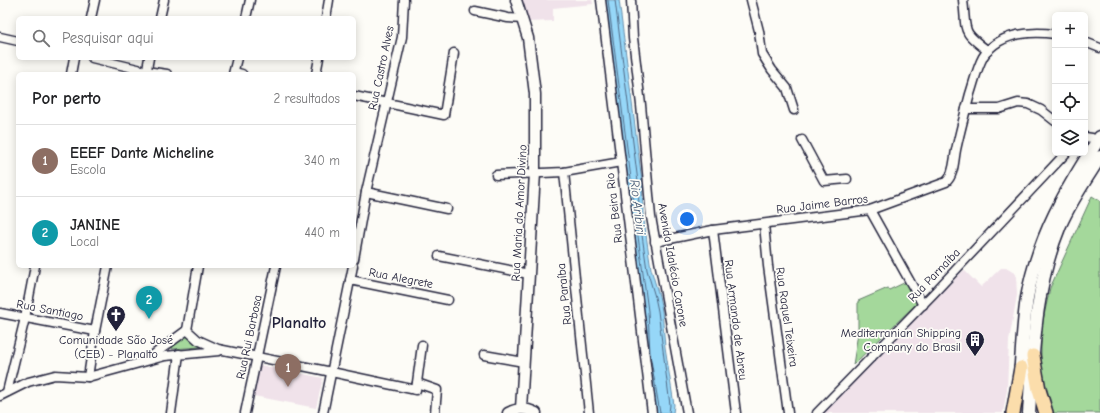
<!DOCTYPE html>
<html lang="pt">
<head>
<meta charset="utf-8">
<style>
  :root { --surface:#fff; --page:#f2f2f2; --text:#202124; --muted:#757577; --line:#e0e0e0; --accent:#22223b }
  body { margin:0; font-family:"Comic Neue",sans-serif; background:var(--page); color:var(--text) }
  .controls { position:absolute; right:12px; top:12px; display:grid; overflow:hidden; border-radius:6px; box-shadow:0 2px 10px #0003 }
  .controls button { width:36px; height:36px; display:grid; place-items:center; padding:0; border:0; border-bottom:1px solid var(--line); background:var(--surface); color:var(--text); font:20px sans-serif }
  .you { position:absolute; left:687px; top:219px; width:14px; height:14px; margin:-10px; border:3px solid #fff; border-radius:50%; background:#1a73e8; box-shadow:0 0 0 6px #1a73e833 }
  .badge { display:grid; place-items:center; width:26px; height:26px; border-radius:50%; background:var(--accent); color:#fff; font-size:13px; font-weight:700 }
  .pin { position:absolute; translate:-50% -33px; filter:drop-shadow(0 1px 2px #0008) }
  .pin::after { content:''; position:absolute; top:21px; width:14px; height:12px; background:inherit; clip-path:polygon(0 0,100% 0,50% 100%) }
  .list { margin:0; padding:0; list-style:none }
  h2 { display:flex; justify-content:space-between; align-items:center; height:52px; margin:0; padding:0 16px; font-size:17px }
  h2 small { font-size:13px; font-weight:400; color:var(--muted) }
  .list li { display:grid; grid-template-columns:26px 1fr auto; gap:12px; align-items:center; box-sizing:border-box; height:72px; padding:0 16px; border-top:1px solid var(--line) }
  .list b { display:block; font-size:15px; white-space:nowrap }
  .list p { margin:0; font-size:13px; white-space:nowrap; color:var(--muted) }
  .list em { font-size:13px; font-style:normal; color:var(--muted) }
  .icon { flex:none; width:22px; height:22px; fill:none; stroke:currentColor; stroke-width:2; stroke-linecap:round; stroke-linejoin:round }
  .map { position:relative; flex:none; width:1100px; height:413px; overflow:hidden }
  .search { position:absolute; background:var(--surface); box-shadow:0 2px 10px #0003; left:16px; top:16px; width:340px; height:44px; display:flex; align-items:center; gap:10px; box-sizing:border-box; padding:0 14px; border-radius:6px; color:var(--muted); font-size:15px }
  .panel { position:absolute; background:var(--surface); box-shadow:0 2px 10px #0003; left:16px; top:72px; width:340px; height:196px; border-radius:6px }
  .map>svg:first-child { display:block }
  .built { fill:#f0e2ea }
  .green { fill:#a4d89b; stroke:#637d6b }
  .water { fill:#96d7f8; stroke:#688fac }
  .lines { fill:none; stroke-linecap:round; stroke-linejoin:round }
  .shore { stroke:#506a87; stroke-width:1 }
  .minor-casing { stroke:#22223b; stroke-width:11 }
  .tertiary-casing { stroke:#22223b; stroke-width:13 }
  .secondary-casing { stroke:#22223b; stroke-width:15 }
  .primary-casing { stroke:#22223b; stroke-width:16 }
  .minor { stroke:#fdfcf7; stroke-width:8 }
  .tertiary { stroke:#fdfcf7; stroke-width:10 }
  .secondary { stroke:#fdfcf7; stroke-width:12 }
  .primary { stroke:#fbddab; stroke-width:13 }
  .labels { text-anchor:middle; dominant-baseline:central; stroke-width:3.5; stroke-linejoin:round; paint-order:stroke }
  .street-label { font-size:12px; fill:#22223b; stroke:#fdfcf7 }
  .poi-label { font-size:12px; fill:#22223b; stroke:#fdfcf7; text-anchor:end }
  .water-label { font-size:13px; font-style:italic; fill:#455874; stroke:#fdfcf7 }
  .district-label { font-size:16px; font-weight:bold; fill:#22223b; stroke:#fdfcf7 }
</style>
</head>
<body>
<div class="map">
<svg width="1100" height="413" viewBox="0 0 1100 413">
  <rect width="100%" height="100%" fill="#fdfcf7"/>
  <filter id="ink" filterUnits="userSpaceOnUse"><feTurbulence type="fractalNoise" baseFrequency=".025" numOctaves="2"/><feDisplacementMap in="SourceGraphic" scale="8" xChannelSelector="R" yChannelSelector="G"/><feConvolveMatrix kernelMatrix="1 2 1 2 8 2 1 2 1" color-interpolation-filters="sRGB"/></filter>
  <g filter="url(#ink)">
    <g class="built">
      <polygon points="518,0 592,0 593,4 553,8 553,21 525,22"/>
      <polygon points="1001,268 1006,268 1016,274 1017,295 1009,341 1007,390 1003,413 820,413 964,270 981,287"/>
      <polygon points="260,365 323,378 316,408 254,396"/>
    </g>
    <g class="green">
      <polygon points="1092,196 1100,201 1100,413 1054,413 1044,379 1041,362 1041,343 1043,320 1050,288"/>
      <polygon points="906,282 917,301 916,304 853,365 858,333 858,301 888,288 889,290"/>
      <polygon points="186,335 200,345 200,347 172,349 172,346"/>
    </g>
    <polygon class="water" points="604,0 619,0 642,182 643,214 651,269 659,296 662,311 665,347 674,405 673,413 656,413 652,389 644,311 637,266"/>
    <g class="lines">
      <g class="shore">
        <polyline points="608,0 635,210 637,212 639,210 638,182 615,0"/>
        <polyline points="660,413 650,354 648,311 637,229 639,227 641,228 647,270 655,297 658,311 670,405 669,413"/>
      </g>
      <defs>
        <g id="minor">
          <polyline points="601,0 652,413"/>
          <polyline points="631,0 633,38 641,105 651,217 687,413"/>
          <polyline points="751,0 759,31 762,54 772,70 787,88 794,110"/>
          <path d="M963 0C967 32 960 30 988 51"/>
          <polyline points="475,11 508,18 522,19"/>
          <polyline points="91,18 95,0"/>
          <polyline points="160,18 164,0"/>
          <polyline points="246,18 250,0"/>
          <polyline points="326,18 329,0"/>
          <polyline points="0,37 18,41"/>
          <polyline points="1085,42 1100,48"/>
          <polyline points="92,58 146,71 167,74"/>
          <polyline points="234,72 242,74"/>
          <polyline points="71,74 74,58"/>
          <polyline points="146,74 149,58"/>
          <polyline points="233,74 237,58"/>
          <polyline points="316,74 319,58"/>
          <polyline points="354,96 444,115 454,53"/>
          <polyline points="966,109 999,109 1018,103 1028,104 1041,110 1055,121"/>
          <polyline points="1085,137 1092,138 1098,141"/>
          <polyline points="802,140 824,181 847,179"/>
          <polyline points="564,172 589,413"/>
          <polyline points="496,175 564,172 621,162"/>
          <polyline points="366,192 447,209"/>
          <polyline points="870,210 923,305"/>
          <polyline points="764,224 768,266 788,413"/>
          <polyline points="713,230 736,413"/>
          <path d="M655 242 713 230 870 210 946 182C954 176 954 160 956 150 960 131 965 113 970 94 974 82 977 68 983 57 998 33 1030 31 1055 34"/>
          <polyline points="439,256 529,274"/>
          <polyline points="354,259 366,192 402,37 404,0"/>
          <polyline points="350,280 448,300"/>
          <polyline points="0,313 95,331"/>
          <polyline points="187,330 198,340 218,349 322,370 416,390 422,345"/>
          <polyline points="187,330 198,266"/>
          <polyline points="484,355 524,362"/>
          <polyline points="149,358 187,330"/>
          <polyline points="88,377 95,331 108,266"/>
          <polyline points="417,383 437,390 435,413"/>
          <polyline points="7,392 25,318 35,266"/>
          <polyline points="0,396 28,382 55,375 88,377 165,356 219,351"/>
          <polyline points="171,413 179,354"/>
          <polyline points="245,413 276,266"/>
          <polyline points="323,413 353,266"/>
          <polyline points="817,413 933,294 1066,153"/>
        </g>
        <g id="tertiary">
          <polyline points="516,0 528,38 535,94 535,173 521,409"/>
          <path d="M508 413C517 408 526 408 536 413"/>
        </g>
        <g id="secondary">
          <path d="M1020 378C1022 351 1023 324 1027 298 1038 237 1066 189 1100 137"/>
          <path d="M1029 413C1033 349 1035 285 1060 225 1071 200 1086 179 1100 157"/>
        </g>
        <g id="primary">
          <polyline points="1033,356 1039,390 1046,413"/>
          <polyline points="1013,413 1021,368"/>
        </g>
      </defs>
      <use href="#minor" class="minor-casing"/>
      <use href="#tertiary" class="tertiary-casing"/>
      <use href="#secondary" class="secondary-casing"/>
      <use href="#primary" class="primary-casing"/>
      <use href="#minor" class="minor"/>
      <use href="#tertiary" class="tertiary"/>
      <use href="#secondary" class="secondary"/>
      <use href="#primary" class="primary"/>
    </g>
  </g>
  <defs>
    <symbol id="church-pin" viewBox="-11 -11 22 30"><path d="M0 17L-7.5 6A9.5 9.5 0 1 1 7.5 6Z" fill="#22223b" stroke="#fdfcf7"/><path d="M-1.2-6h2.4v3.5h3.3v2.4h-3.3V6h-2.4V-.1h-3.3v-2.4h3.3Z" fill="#fff"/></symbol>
    <symbol id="building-pin" viewBox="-11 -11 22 30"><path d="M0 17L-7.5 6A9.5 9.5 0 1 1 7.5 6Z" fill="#22223b" stroke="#fdfcf7"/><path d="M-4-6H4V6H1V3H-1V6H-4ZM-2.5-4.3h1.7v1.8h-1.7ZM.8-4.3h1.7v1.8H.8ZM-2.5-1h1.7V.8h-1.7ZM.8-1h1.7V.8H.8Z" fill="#fff"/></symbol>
  </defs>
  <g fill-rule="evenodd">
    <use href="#church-pin" x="105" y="304" width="22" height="30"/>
    <use href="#building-pin" x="964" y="329" width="22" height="30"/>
  </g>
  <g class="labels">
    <g class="street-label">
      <text transform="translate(381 68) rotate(-78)">Rua Castro Alves</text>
      <text transform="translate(822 204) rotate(-7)">Rua Jaime Barros</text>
      <text transform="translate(614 208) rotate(-97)">Rua Beira Rio</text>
      <text transform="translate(519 213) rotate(-87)">Rua Maria do Amor Divino</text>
      <text transform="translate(673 265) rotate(80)">Avenida Idalécio Carone</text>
      <text transform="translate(934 275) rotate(-46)">Rua Parnaíba</text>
      <text transform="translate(401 278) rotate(11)">Rua Alegrete</text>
      <text transform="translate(564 294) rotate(-96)">Rua Paraíba</text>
      <text transform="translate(50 310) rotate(11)">Rua Santiago</text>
      <text transform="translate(787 317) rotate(82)">Rua Raquel Teixeira</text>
      <text transform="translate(736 320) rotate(83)">Rua Armando de Abreu</text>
      <text transform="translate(249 337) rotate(-78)">Rua Rui Barbosa</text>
    </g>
    <g class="poi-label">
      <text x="961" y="333">Mediterranian Shipping<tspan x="961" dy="14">Company do Brasil</tspan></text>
      <text x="116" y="340" text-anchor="middle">Comunidade São José<tspan x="116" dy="14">(CEB) - Planalto</tspan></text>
    </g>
    <g class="water-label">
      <text transform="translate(638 207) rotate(83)">Rio Aribiri</text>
    </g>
    <g class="district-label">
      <text x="299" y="323">Planalto</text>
    </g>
  </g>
</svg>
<div class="controls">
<button>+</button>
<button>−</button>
<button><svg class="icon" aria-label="locate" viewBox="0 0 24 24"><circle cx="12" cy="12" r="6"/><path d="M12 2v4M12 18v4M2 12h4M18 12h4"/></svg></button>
<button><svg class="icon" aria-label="layers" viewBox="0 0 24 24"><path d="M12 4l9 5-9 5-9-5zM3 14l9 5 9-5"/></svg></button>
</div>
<div class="you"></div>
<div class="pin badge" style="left:288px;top:387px;background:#8d6e63">1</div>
<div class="pin badge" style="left:149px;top:319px;background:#0f9aa8">2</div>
<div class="search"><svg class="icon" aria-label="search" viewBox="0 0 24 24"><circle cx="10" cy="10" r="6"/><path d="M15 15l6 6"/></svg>Pesquisar aqui</div>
<section class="panel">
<h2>Por perto<small>2 resultados</small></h2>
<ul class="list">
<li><span class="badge" style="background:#8d6e63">1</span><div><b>EEEF Dante Micheline</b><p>Escola</p></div><em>340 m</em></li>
<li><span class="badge" style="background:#0f9aa8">2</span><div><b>JANINE</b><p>Local</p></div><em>440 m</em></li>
</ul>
</section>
</div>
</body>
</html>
